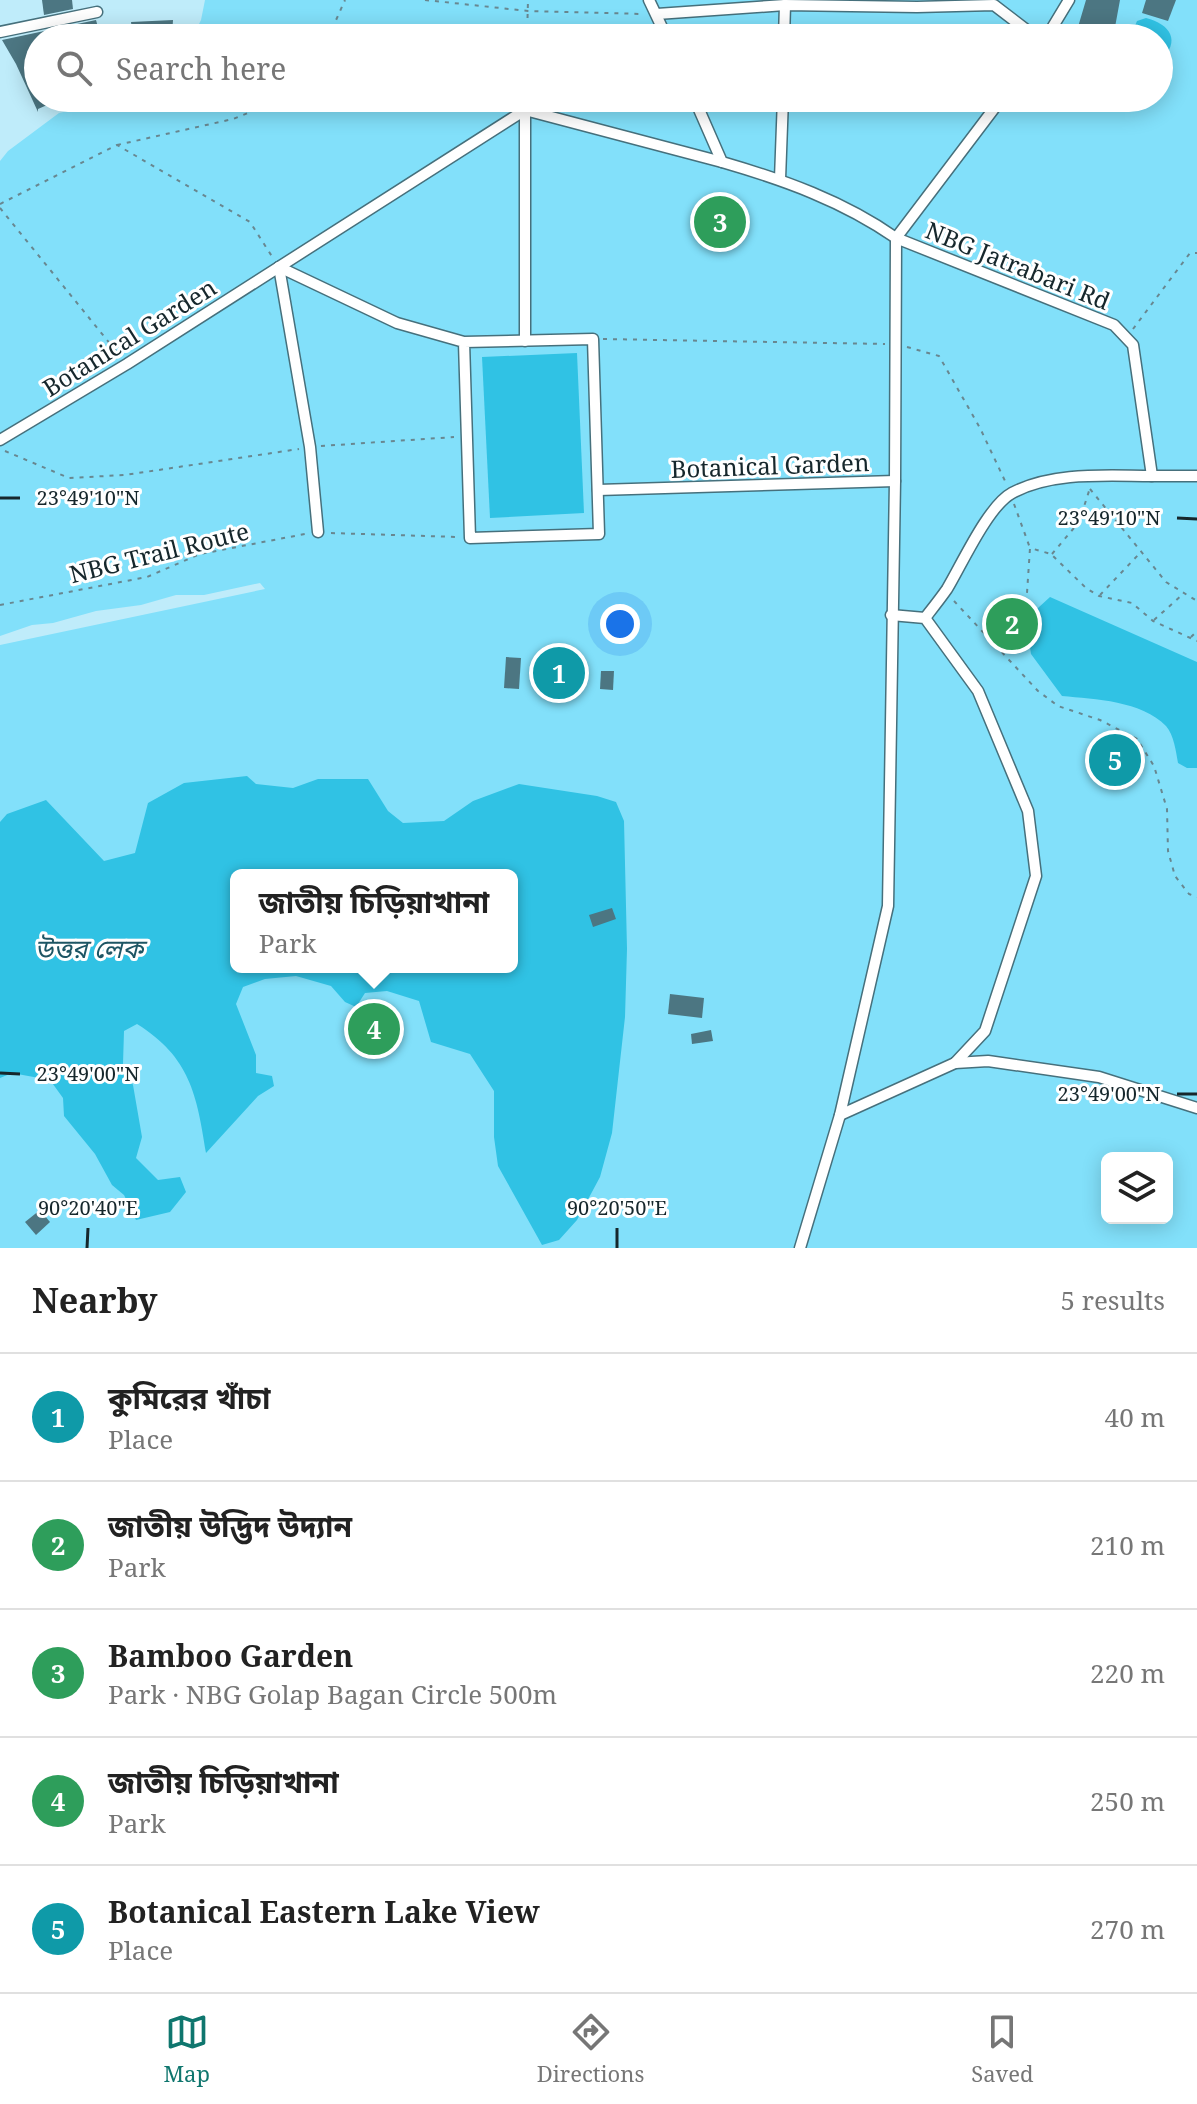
<!DOCTYPE html>
<html lang="en">
<head>
<meta charset="utf-8">
<style>
  :root { --surface:#fff; --page:#f6f6f6; --text:#222; --muted:#767676; --line:#e0e0e0; --accent:#0f766e }
  body { margin:0; font-family:"Noto Serif","Noto Sans Bengali",serif; background:var(--page); color:var(--text) }
  .controls { position:absolute; right:24px; bottom:24px; display:grid; overflow:hidden; border-radius:12px; box-shadow:0 4px 20px #0003 }
  .controls button { width:72px; height:72px; display:grid; place-items:center; padding:0; border:0; border-bottom:2px solid var(--line); background:var(--surface); color:var(--text); font:40px sans-serif }
  .you { position:absolute; left:620px; top:624px; width:28px; height:28px; margin:-20px; border:6px solid #fff; border-radius:50%; background:#1a73e8; box-shadow:0 0 0 12px #1a73e833 }
  .badge { display:grid; place-items:center; width:52px; height:52px; border-radius:50%; background:var(--accent); color:#fff; font-size:26px; font-weight:700 }
  .pin { position:absolute; translate:-50% -50%; border:4px solid #fff; box-shadow:0 2px 8px #0006 }
  .popup { position:absolute; left:230px; top:869px; width:288px; height:104px; box-sizing:border-box; display:grid; place-content:center; border-radius:12px; background:var(--surface); filter:drop-shadow(0 2px 6px #0005); font-size:26px; white-space:nowrap; color:var(--muted) }
  .popup b { font-size:30px; color:var(--text) }
  .popup::after { content:''; position:absolute; left:50%; top:100%; margin-left:-16px; border:16px solid transparent; border-top-color:var(--surface) }
  .list { margin:0; padding:0; list-style:none }
  h2 { display:flex; justify-content:space-between; align-items:center; height:104px; margin:0; padding:0 32px; font-size:34px }
  h2 small { font-size:26px; font-weight:400; color:var(--muted) }
  .list li { display:grid; grid-template-columns:52px 1fr auto; gap:24px; align-items:center; box-sizing:border-box; height:128px; padding:0 32px; border-top:2px solid var(--line) }
  .list b { display:block; font-size:30px; white-space:nowrap }
  .list p { margin:0; font-size:26px; white-space:nowrap; color:var(--muted) }
  .list em { font-size:26px; font-style:normal; color:var(--muted) }
  .icon { flex:none; width:44px; height:44px; fill:none; stroke:currentColor; stroke-width:2; stroke-linecap:round; stroke-linejoin:round }
  .map { position:relative; flex:none; width:1197px; height:1248px; overflow:hidden }
  .search { position:absolute; background:var(--surface); box-shadow:0 4px 20px #0003; left:24px; right:24px; top:24px; height:88px; display:flex; align-items:center; gap:20px; box-sizing:border-box; padding:0 28px; border-radius:44px; color:var(--muted); font-size:30px }
  .sheet { height:744px; background:var(--surface) }
  nav { display:flex; justify-content:space-around; align-items:center; box-sizing:border-box; height:112px; border-top:2px solid var(--line); background:var(--surface); font-size:22px; color:var(--muted) }
  nav a { display:grid; justify-items:center; gap:4px }
  nav .on { color:var(--accent) }
  .map>svg:first-child { display:block }
  .green { fill:#82e0fa; fill-rule:evenodd }
  .water { fill:#30c2e4; fill-rule:evenodd }
  .building { fill:#4c7682 }
  .lines { fill:none; stroke-linecap:round; stroke-linejoin:round }
  .street-casing { stroke:#46707c; stroke-width:13 }
  .path { stroke:#688790; stroke-width:2; stroke-dasharray:4 6; stroke-linecap:butt }
  .street { stroke:#fff; stroke-width:10 }
  .ticks { fill:none; stroke:#16272c; stroke-width:3 }
  .labels { text-anchor:middle; dominant-baseline:central; stroke-width:6; stroke-linejoin:round; paint-order:stroke }
  .street-label { font-size:24px; fill:#16272c; stroke:#fff }
  .water-label { font-size:26px; font-style:italic; fill:#1d5564; stroke:#fff }
  .ticks-label { font-size:20px; text-anchor:middle; fill:#16272c; stroke:#fff; stroke-width:6; stroke-linejoin:round; paint-order:stroke }
</style>
</head>
<body>
<div class="map">
<svg width="1197" height="1248" viewBox="0 0 1197 1248">
  <rect width="100%" height="100%" fill="#bfecfa"/>
  <path class="green" d="M205 0H1197V1248H0V645L265 589 260 583 204 595H176L141 605 96 611 53 623 32 625 0 636V161L8 151 59 113 120 98H1159V38H192L201 20ZM236 875H512V967H236ZM1107 1158H1167V1218H1107Z"/>
  <g class="water">
    <path d="M1146 18C1170 24 1182 41 1160 61L1159 38H1130L1137 21Z"/>
    <polygon points="577,353 584,513 490,518 482,357"/>
    <path d="M1050 597 1197 662V768H1187L1178 763C1176 752 1174 735 1166 726 1142 701 1095 699 1062 696L1031 654 1026 619Z"/>
    <path d="M247 776 256 784 293 788 318 779H368L388 811 403 823 444 821 473 801 519 784 597 796 616 802 624 821 627 949 625 1017 612 1133 600 1177 577 1220 559 1240 542 1245 498 1166 494 1137V1091L470 1054 431 1042 419 1001 387 991 365 993 356 1007 345 1002 331 986 296 976 265 979 243 987 236 1004 256 1055V1073L272 1076 274 1086 258 1096 206 1153C197 1095 190 1057 137 1024L124 1031 123 1064 133 1085 142 1137 136 1158 158 1180 180 1177 186 1192 170 1212 136 1220 124 1195 112 1185 95 1154 64 1116 63 1098 50 1080 12 1073 0 1078V822L7 814 46 800 104 861 135 853 148 803 184 783ZM236 875H512V967H236Z"/>
  </g>
  <g class="building">
    <polygon points="42,0 72,0 73,9 44,15"/>
    <polygon points="1086,0 1120,0 1113,38 1091,38 1094,28 1078,27"/>
    <polygon points="1146,0 1176,0 1168,21 1142,13"/>
    <polygon points="96,20 101,38 38,38 38,98 63,98 38,109 38,112 16,64 2,40"/>
    <polygon points="173,20 172,38 133,38 131,22"/>
    <polygon points="506,657 521,658 519,689 504,688"/>
    <polygon points="601,671 614,671 613,690 600,689"/>
    <polygon points="612,908 616,919 593,927 589,915"/>
    <polygon points="670,994 704,998 702,1018 668,1014"/>
    <polygon points="711,1030 713,1041 692,1044 691,1034"/>
    <polygon points="40,1210 50,1222 36,1235 25,1222"/>
  </g>
  <g class="lines">
    <defs>
      <g id="street">
        <polyline points="649,0 667,38"/>
        <polyline points="657,14 785,5 917,7 994,5 1037,38"/>
        <polyline points="0,32 97,12"/>
        <polyline points="784,38 785,5"/>
        <polyline points="1046,38 1069,0"/>
        <path d="M694 98 722 162C784 180 843 201 896 238L1114 325 1133 345 1152 476H1197"/>
        <polyline points="525,110 722,162"/>
        <polyline points="780,179 783,98"/>
        <polyline points="896,238 1002,98"/>
        <polyline points="279,267 397,323 464,342 593,339 599,534 470,538 464,342"/>
        <polyline points="279,267 310,447 318,532"/>
        <polyline points="525,341 525,110"/>
        <polyline points="0,440 127,364 525,110"/>
        <polyline points="598,490 895,481"/>
        <polyline points="891,615 925,618 978,691 1028,811 1036,876 985,1031 955,1063"/>
        <path d="M925 618C932 609 940 599 947 589 962 564 988 506 1012 493 1053 471 1108 476 1152 476"/>
        <polyline points="840,1115 955,1063 988,1061 1099,1077 1197,1108"/>
        <polyline points="800,1248 840,1115 888,906 895,481 896,238"/>
      </g>
    </defs>
    <use href="#street" class="street-casing"/>
    <g class="path">
      <polyline points="425,0 528,11 643,14"/>
      <polyline points="328,38 345,0"/>
      <polyline points="527,38 528,0"/>
      <polyline points="117,145 233,119 285,98"/>
      <polyline points="0,204 117,145 250,222 273,258"/>
      <polyline points="0,208 120,356"/>
      <polyline points="1133,329 1190,253 1197,253"/>
      <polyline points="603,339 885,344"/>
      <polyline points="907,347 939,356 980,428 1006,483"/>
      <polyline points="321,446 454,437"/>
      <polyline points="5,451 69,478 125,475 299,449"/>
      <polyline points="1090,489 1166,582 1197,601"/>
      <polyline points="1014,504 1030,548"/>
      <polyline points="331,533 457,537"/>
      <polyline points="1052,554 1079,522 1090,488"/>
      <polyline points="1100,595 1140,553"/>
      <polyline points="954,601 1038,691 1058,706 1100,720 1137,739 1154,766 1167,809 1168,851 1175,876 1189,894 1197,897"/>
      <polyline points="0,605 147,577 200,554 305,534"/>
      <polyline points="1154,620 1182,595"/>
      <polyline points="1191,637 1197,631"/>
      <polyline points="994,643 1027,593 1030,548 1051,554 1086,588 1099,596 1132,603 1153,621 1197,641"/>
    </g>
    <use href="#street" class="street"/>
  </g>
  <path class="ticks" d="M0 498H20M1177 518 1197 519M0 1073 20 1074M1177 1094H1197M87 1248 88 1228M617 1248V1228"/>
  <g class="labels">
    <g class="street-label">
      <text transform="translate(1018 265) rotate(22)">NBG Jatrabari Rd</text>
      <text transform="translate(129 337) rotate(-32)">Botanical Garden</text>
      <text transform="translate(770 465) rotate(-2)">Botanical Garden</text>
      <text transform="translate(159 552) rotate(-14)">NBG Trail Route</text>
    </g>
    <g class="water-label">
      <text x="89" y="948">উত্তর লেক</text>
    </g>
  </g>
  <g class="ticks-label">
    <text x="88" y="505">23°49'10"N</text>
    <text x="1109" y="525">23°49'10"N</text>
    <text x="88" y="1081">23°49'00"N</text>
    <text x="1109" y="1101">23°49'00"N</text>
    <text x="88" y="1215">90°20'40"E</text>
    <text x="617" y="1215">90°20'50"E</text>
  </g>
</svg>
<div class="controls">
<button><svg class="icon" aria-label="layers" viewBox="0 0 24 24"><path d="M12 4l9 5-9 5-9-5zM3 14l9 5 9-5"/></svg></button>
</div>
<div class="you"></div>
<div class="pin badge" style="left:559px;top:673px;background:#0f9aa8">1</div>
<div class="pin badge" style="left:1012px;top:624px;background:#2e9e5b">2</div>
<div class="pin badge" style="left:720px;top:222px;background:#2e9e5b">3</div>
<div class="pin badge" style="left:374px;top:1029px;background:#2e9e5b">4</div>
<div class="popup"><b>জাতীয় চিড়িয়াখানা</b>Park</div>
<div class="pin badge" style="left:1115px;top:760px;background:#0f9aa8">5</div>
<div class="search"><svg class="icon" aria-label="search" viewBox="0 0 24 24"><circle cx="10" cy="10" r="6"/><path d="M15 15l6 6"/></svg>Search here</div>
</div>
<section class="sheet">
<h2>Nearby<small>5 results</small></h2>
<ul class="list">
<li><span class="badge" style="background:#0f9aa8">1</span><div><b>কুমিরের খাঁচা</b><p>Place</p></div><em>40 m</em></li>
<li><span class="badge" style="background:#2e9e5b">2</span><div><b>জাতীয় উদ্ভিদ উদ্যান</b><p>Park</p></div><em>210 m</em></li>
<li><span class="badge" style="background:#2e9e5b">3</span><div><b>Bamboo Garden</b><p>Park · NBG Golap Bagan Circle 500m</p></div><em>220 m</em></li>
<li><span class="badge" style="background:#2e9e5b">4</span><div><b>জাতীয় চিড়িয়াখানা</b><p>Park</p></div><em>250 m</em></li>
<li><span class="badge" style="background:#0f9aa8">5</span><div><b>Botanical Eastern Lake View</b><p>Place</p></div><em>270 m</em></li>
</ul>
</section>
<nav>
<a class="on"><svg class="icon" aria-label="map" viewBox="0 0 24 24"><path d="M3 6l6-2 6 2 6-2v14l-6 2-6-2-6 2zM9 4v14M15 6v14"/></svg>Map</a>
<a><svg class="icon" aria-label="directions" viewBox="0 0 24 24"><path d="M12 3l9 9-9 9-9-9zM9 14v-3h6M13 9l2 2-2 2"/></svg>Directions</a>
<a><svg class="icon" aria-label="saved" viewBox="0 0 24 24"><path d="M7 4h10v16l-5-4-5 4z"/></svg>Saved</a>
</nav>
</body>
</html>
